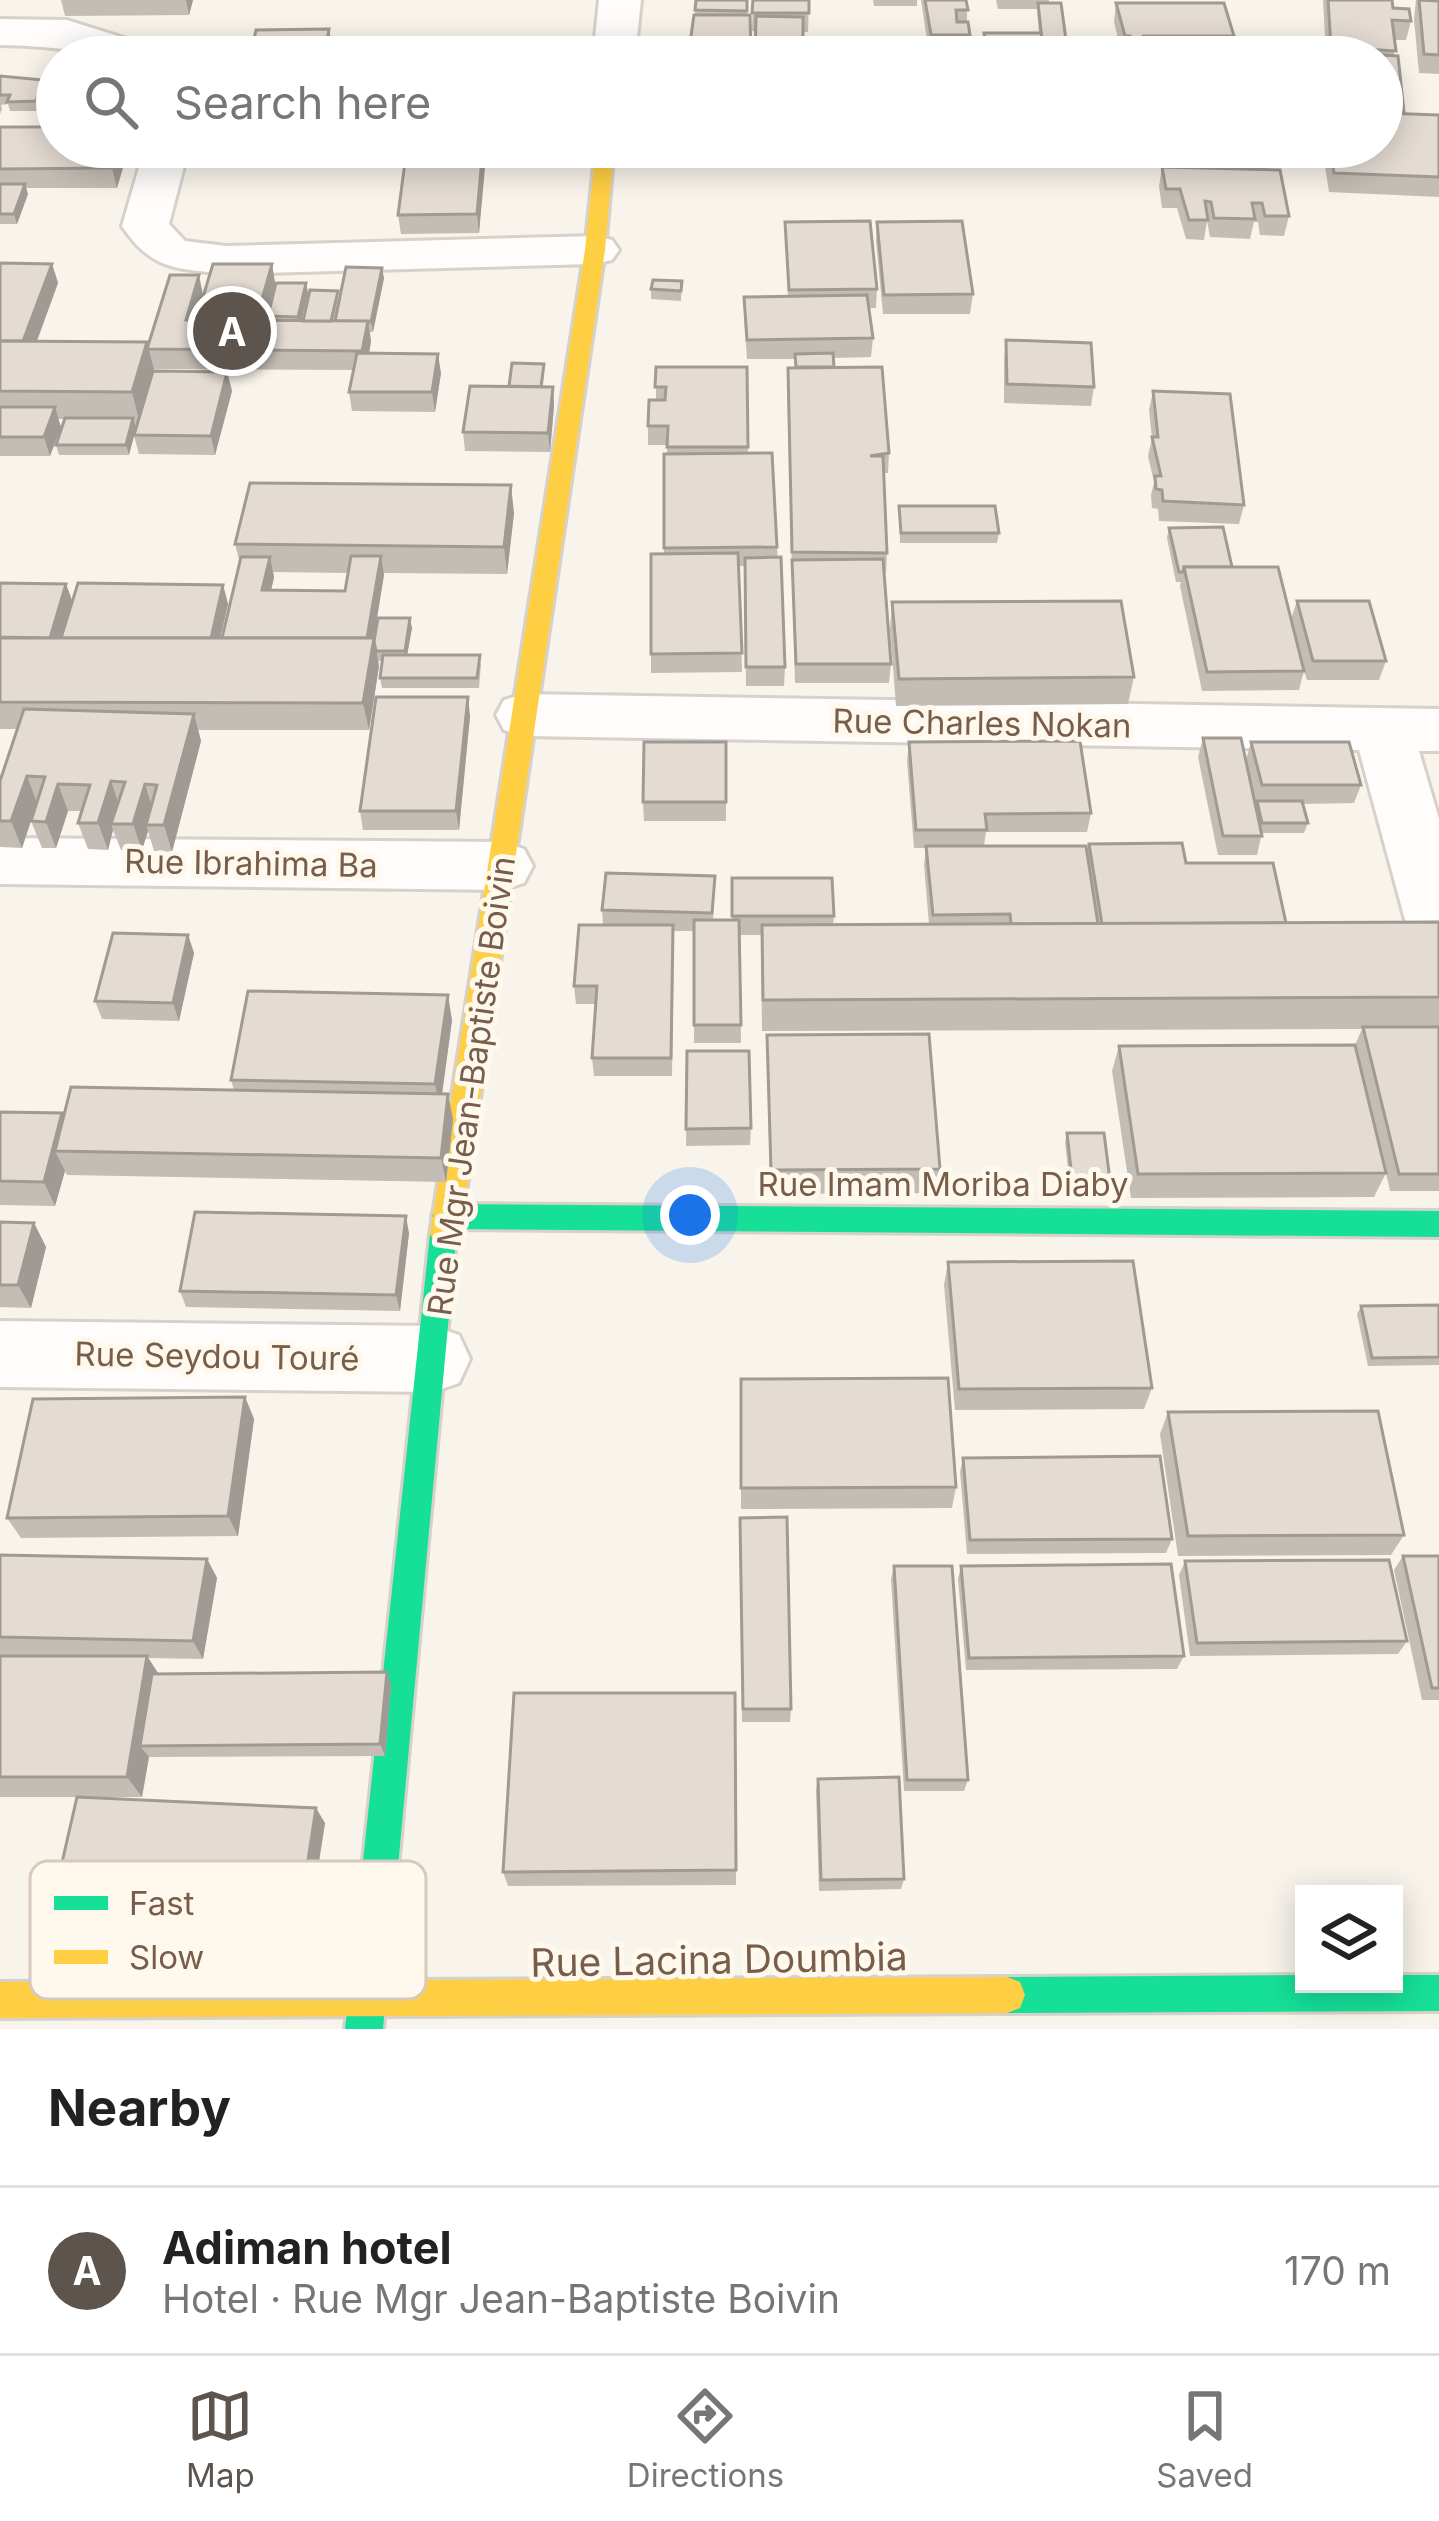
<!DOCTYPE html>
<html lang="en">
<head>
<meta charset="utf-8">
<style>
  :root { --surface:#fff; --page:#f2f2f2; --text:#222; --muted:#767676; --line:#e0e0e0; --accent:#5c544d }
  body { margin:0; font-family:Inter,sans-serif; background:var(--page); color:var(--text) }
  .controls { position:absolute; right:36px; bottom:36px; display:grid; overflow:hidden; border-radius:0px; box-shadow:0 6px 30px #0003 }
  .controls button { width:108px; height:108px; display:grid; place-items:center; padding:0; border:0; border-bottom:3px solid var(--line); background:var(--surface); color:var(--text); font:60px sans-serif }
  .you { position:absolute; left:690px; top:1215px; width:42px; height:42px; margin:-30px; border:9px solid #fff; border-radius:50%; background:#1a73e8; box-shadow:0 0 0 18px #1a73e833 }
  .badge { display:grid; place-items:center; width:78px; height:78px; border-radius:50%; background:var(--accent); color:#fff; font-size:39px; font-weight:700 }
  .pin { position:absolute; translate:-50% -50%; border:6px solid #fff; box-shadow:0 3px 12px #0006 }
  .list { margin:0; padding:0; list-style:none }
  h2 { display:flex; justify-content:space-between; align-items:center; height:156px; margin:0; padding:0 48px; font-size:51px }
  h2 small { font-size:39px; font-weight:400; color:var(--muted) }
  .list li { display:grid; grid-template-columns:78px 1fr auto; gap:36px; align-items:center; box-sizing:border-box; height:168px; padding:0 48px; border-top:3px solid var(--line) }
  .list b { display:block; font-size:45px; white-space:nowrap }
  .list p { margin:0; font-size:39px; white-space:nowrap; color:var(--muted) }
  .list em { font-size:39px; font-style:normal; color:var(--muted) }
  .icon { flex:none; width:66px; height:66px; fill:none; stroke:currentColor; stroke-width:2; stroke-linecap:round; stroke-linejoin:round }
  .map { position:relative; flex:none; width:1439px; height:2029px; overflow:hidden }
  .search { position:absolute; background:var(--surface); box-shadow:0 6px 30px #0003; left:36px; right:36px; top:36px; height:132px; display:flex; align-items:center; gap:30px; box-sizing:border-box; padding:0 42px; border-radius:66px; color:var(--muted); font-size:45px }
  .sheet { height:324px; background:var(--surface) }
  nav { display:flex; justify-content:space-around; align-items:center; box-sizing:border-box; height:168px; border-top:3px solid var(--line); background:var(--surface); font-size:33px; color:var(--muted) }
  nav a { display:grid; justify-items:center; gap:6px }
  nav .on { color:var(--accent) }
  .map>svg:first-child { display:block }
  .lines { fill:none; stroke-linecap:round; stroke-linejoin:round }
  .street-casing { stroke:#d7d1c9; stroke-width:6 }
  .fast-casing { stroke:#d8d1c9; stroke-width:6 }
  .slow-casing { stroke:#d8d1c9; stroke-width:6 }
  .street { fill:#fefdfc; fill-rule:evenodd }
  .fast { fill:#16e098; fill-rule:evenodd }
  .slow { fill:#ffcf43; fill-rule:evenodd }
  .wall { fill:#c4bdb5; fill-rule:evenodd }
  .shaded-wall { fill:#a09a94 }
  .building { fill:#e4dcd3; stroke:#a09a94; stroke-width:3 }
  .labels { text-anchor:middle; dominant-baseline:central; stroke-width:10; stroke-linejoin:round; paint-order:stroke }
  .street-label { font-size:33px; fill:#775d4a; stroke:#fff9ed }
  .near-street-label { font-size:39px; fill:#775d4a; stroke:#fff9ed }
  .key { fill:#fff9ed; stroke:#d6cabc; stroke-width:3 }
  .key-label { font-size:33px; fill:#775d4a }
</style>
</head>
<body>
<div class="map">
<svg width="1439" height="2029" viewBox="0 0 1439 2029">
  <rect width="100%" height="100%" fill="#f8f4eb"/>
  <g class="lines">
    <defs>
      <g id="street">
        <polygon points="599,0 641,0 635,57 593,57"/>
        <path d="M0 19 67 20 156 48 162 57C107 57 56 45 0 45Z"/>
        <path d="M145 147H189L169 224 185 241 226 246 595 236 612 240 619 250 612 260 595 264 226 274C176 268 152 271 122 226Z"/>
        <polygon points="525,694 1439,709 1439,751 1419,751 1439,819 1439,952 1416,944 1407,927 1359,750 525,736 504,730 496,715 504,700"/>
        <polygon points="0,838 502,842 524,849 533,866 524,883 502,890 0,884"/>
        <polygon points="0,1321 433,1326 459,1335 470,1359 459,1383 433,1392 0,1387"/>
      </g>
      <g id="fast">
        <polygon points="447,1204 1439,1211 1439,1237 457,1229 383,2029 345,2029 430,1234 437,1224 432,1216 437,1207"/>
        <polygon points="1304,1975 1304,1984 1394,1984 1394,1975 1439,1975 1439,2011 1007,2013 994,2008 989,1995 994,1982 1007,1977"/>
      </g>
      <g id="slow">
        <polygon points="596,147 614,147 605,250 460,1234 455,1243 445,1247 435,1243 430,1234 585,250"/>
        <polygon points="1007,1977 1020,1982 1025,1995 1020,2008 1007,2013 0,2018 0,1982"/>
      </g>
    </defs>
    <use href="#street" class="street-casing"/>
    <use href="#fast" class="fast-casing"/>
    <use href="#slow" class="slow-casing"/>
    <use href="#street" class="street"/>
    <use href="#fast" class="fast"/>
    <use href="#slow" class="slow"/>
  </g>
  <g class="wall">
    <polygon points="61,0 193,0 189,15 65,16"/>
    <polygon points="696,0 747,0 747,15 695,15"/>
    <polygon points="753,0 809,0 808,32 752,31"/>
    <polygon points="873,0 917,0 917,6 874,6"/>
    <polygon points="921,0 967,0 967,22 970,35 968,54 929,54"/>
    <polygon points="996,0 1049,0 1049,3 1066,40 1065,50 1045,49 1046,57 983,57 984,33 1039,33 1037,9 998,9"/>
    <polygon points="1323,0 1392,0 1393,8 1411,21 1406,40 1394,40 1394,56 1404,114 1439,115 1439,197 1329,192 1322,147 1382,147 1382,57 1326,57"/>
    <polygon points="1416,0 1439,0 1439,74 1419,73 1414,19"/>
    <polygon points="1116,3 1234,36 1230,55 1169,55 1169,57 1127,57 1127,55 1122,55 1114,22"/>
    <polygon points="256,30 332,48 330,57 250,57"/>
    <polygon points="0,76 43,80 46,90 39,111 10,111 8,104 1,105 2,109 0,114"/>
    <polygon points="0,127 57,147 129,147 117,188 26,188 28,194 17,224 0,224"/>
    <polygon points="407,147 490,147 490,153 485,153 479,233 401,234 398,215"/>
    <rect x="554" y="147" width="39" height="14"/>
    <polygon points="805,147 871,147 870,150 806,150"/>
    <polygon points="1162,167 1280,170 1289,216 1284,236 1260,235 1258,222 1254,222 1250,239 1210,237 1207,221 1204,240 1186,239 1177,208 1162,208 1159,186"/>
    <polygon points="785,222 877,289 876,308 869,308 873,338 871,357 834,358 834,367 889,453 888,473 884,473 887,553 886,573 884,573 891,664 889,683 795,683 787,387 788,368 795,367 795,359 747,359 744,316 744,297 788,296"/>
    <polygon points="877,222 973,294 970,314 883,314 876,241"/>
    <polygon points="0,263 52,264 58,283 37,341 147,342 148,347 203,295 196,320 202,320 199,310 272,264 275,283 266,321 269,321 268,316 306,283 308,293 301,321 340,298 384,278 373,332 370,332 371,341 369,354 441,373 435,412 352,411 349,392 354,370 154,369 153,371 227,372 232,391 215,455 139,454 134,436 129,455 59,455 56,445 64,419 58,419 61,427 50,456 0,456"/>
    <polygon points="682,281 681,301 651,299 651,289"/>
    <polygon points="1006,340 1094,387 1091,406 1004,403 1004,359"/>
    <polygon points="544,364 543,387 553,387 554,406 550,452 465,451 463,432 509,386"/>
    <polygon points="656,367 747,367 748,453 777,547 785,667 784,686 746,686 745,566 739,566 742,672 651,673 651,654 664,554 664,454 667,454 667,445 648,445 648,426 656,400"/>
    <polygon points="1153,391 1244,505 1239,524 1159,521 1158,509 1152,508 1151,495 1154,482 1148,456 1152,438 1149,410"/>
    <polygon points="899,506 999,533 997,543 900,543"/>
    <path d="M514 513 507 574 384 573 374 638 412 628 407 655 481 664 479 688H382L380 678 382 661H378L379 666 369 730H198L201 741 172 852 154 851 148 831 142 850H121L113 830 108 850 88 849 78 823 82 811H68L56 848H42L31 821 35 808 22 848 0 847V781L18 729H0V583L66 584 72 601 223 585 228 604 220 638H222L240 563 235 544ZM273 572 348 573 345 591 271 590 274 577Z"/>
    <polygon points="1169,528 1232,567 1291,619 1297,601 1386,661 1379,680 1307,680 1304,671 1299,690 1202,691 1180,586 1181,582 1176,582 1167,538"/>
    <polygon points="892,602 1134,677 1128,704 896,706 890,629"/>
    <polygon points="470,716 459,830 363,830 360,811"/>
    <polygon points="1203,738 1246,760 1251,742 1361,785 1354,803 1303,804 1308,823 1304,833 1262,833 1257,855 1218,855 1198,757"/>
    <polygon points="726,742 726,821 644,821 643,802"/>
    <polygon points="909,742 1091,813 1087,832 986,832 984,846 1087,854 1089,844 1186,863 1286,923 1439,922 1439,1191 1390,1191 1386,1173 1374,1197 1131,1198 1112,1071 1119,1046 1355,1045 1362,1029 762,1031 761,935 740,935 741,1043 694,1043 694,931 674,931 672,1076 594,1076 592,1058 596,1004 576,1004 574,986 603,925 602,910 715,876 713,920 732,920 732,878 834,916 833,924 929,924 924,865 926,848 914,848 907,761"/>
    <polygon points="188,935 194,953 179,1021 102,1019 95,1001"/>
    <polygon points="452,1020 442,1094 453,1119 446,1182 67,1175 65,1171 55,1206 0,1205 0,1112 62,1113 64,1117 234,1090 231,1080"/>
    <polygon points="767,1035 940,1169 936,1193 770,1194"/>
    <polygon points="687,1051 751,1128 750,1145 686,1146"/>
    <polygon points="1067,1133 1111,1188 1108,1197 1071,1197 1065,1142"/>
    <polygon points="0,1222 34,1223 46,1247 31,1308 0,1307"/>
    <polygon points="409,1233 400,1311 186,1307 180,1291"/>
    <polygon points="948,1262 1152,1388 1144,1409 955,1410 944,1285"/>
    <polygon points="1439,1305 1439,1365 1368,1366 1357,1314 1361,1306"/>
    <polygon points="741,1379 956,1487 952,1508 741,1509"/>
    <polygon points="245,1397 254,1419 238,1536 21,1538 7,1518"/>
    <polygon points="1168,1412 1404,1535 1391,1555 1178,1556 1160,1434"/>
    <polygon points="963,1458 1172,1539 1166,1553 967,1554 960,1472"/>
    <polygon points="740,1518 791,1709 790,1722 742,1722"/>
    <polygon points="0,1555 207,1559 217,1578 203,1659 148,1658 158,1674 391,1685 385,1756 149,1757 142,1797 78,1797 325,1823 299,1990 54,1976 39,1963 77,1797 0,1797 0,1656 56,1656 0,1655"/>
    <polygon points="1403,1556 1439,1556 1439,1700 1422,1700 1394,1570"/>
    <polygon points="1185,1561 1407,1641 1398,1654 1190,1656 1179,1575"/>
    <polygon points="894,1566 968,1780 964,1791 904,1791 891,1579"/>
    <polygon points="961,1566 1184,1656 1177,1669 966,1670 958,1579"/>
    <polygon points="735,1693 736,1885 508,1886 503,1872"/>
    <polygon points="818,1779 904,1879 901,1889 819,1891 816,1790"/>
  </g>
  <g class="shaded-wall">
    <polygon points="186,0 193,0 189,15"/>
    <polygon points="329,29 332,48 330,57 327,57 326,47"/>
    <polygon points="43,80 46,90 39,111 36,101"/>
    <polygon points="118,147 129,147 117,188 112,168"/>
    <polygon points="483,147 485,147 486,157 479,233 477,214"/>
    <polygon points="25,184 28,194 17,224 14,214"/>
    <polygon points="52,264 58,283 28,365 22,346"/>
    <polygon points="272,264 275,283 263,330 259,310"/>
    <polygon points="382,268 384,278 373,332 371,322"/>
    <polygon points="199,275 203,295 191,339 186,320"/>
    <polygon points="306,283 308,293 300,327 298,317"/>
    <polygon points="368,321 371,341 366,371 362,351"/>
    <polygon points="147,342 154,370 139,420 132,392"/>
    <polygon points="438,354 441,373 435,412 432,392"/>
    <polygon points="227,372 232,391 215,455 211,436"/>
    <polygon points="553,387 554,406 550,452 548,433"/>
    <polygon points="55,407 61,427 50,456 44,437"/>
    <polygon points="133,418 136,428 129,455 126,445"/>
    <polygon points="511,485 514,513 507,574 504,547"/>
    <polygon points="381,556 384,575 370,661 366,642"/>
    <polygon points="270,557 274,577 267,609 262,590"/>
    <polygon points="66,584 73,603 57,657 50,638"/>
    <polygon points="223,585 228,604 215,661 210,642"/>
    <polygon points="410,618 412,628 406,661 405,651"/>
    <polygon points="374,638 379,666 369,730 363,703"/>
    <polygon points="468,697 470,716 459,830 456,811"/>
    <polygon points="194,714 201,741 172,852 164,825"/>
    <polygon points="27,776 37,803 22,848 11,821"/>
    <polygon points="111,781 120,808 111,824 113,830 108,850 98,823"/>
    <polygon points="58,784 68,811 56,848 46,822"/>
    <polygon points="145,784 153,811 146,825 148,831 142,850 133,824"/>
    <polygon points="188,935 194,953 179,1021 173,1003"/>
    <polygon points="448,995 452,1020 440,1109 435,1084"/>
    <polygon points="448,1094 453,1119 446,1182 441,1158"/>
    <polygon points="62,1113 73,1138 55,1151 65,1171 55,1206 44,1182"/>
    <polygon points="406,1216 409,1233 400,1311 396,1295"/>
    <polygon points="34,1223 46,1247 31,1308 18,1285"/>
    <polygon points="245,1397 254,1419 238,1536 228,1516"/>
    <polygon points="207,1559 217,1578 203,1659 193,1641"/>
    <polygon points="147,1656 162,1679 140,1746 149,1757 142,1797 127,1777"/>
    <polygon points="387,1672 391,1685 385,1756 380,1744"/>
    <polygon points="316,1808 325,1823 299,1990 290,1977"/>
  </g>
  <g class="building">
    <polygon points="696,0 747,0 747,11 695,10"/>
    <polygon points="753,0 809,0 809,13 752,13"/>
    <polygon points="925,0 966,0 968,10 956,10 957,22 968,22 970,35 931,35"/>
    <polygon points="1328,0 1392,0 1393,8 1409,9 1411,21 1392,20 1396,51 1331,47"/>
    <polygon points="1419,0 1439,1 1439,55 1424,54"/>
    <polygon points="1038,3 1061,3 1066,40 1042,40"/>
    <polygon points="1116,3 1224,3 1234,36 1142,36 1165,39 1169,57 1133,57 1130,36 1125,36"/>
    <polygon points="694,15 750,15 751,57 688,57"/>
    <polygon points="756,16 803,17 803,57 755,57"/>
    <polygon points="329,29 326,47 300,48 298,57 250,57 256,30"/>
    <polygon points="984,33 1041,33 1046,57 988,57"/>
    <polygon points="1332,52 1398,56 1404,112 1382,110 1382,57 1332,57"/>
    <polygon points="0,76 43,80 36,101 7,102 10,95 0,95"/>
    <polygon points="1382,113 1439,115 1439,177 1334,173 1330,147 1382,147"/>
    <polygon points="0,127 57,127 57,147 118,147 112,168 0,169"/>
    <polygon points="407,147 483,147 477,214 398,215"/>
    <rect x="554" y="147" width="38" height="4"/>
    <polygon points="1162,167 1280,170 1289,216 1265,216 1262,203 1252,203 1255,219 1214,218 1211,202 1205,201 1208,220 1189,220 1180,189 1166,189"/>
    <polygon points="0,184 25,184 14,214 0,214"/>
    <polygon points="870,221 877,289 789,290 785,222"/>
    <polygon points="962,221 973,294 884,295 877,222"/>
    <polygon points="0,263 52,264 23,341 0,341"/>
    <polygon points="213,264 272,264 259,310 199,310"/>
    <polygon points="346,267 382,268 371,322 335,321"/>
    <polygon points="170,275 199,275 186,320 368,321 362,351 147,349"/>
    <polygon points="653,280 682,281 681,291 651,289"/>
    <polygon points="276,283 306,283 298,317 268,316"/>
    <polygon points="310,290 338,291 331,321 303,321"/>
    <polygon points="867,295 873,338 747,340 744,297"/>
    <polygon points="1006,340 1091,343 1094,387 1007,384"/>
    <polygon points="0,341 147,342 132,392 0,391"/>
    <polygon points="357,353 438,354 432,392 349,392"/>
    <polygon points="833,353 834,367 796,367 795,354"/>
    <polygon points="512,363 544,364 541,387 509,386"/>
    <polygon points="656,367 747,367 748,447 667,447 668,426 648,426 649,400 665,400 666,387 655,387"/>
    <polygon points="882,367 889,453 870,456 883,456 887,553 792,552 788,368"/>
    <polygon points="153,371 227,372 211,436 134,435"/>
    <polygon points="470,386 553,387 548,433 463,432"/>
    <polygon points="1153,391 1230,394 1244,505 1163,501 1162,490 1156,489 1155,476 1161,476 1152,437 1158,437"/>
    <polygon points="0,407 55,407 44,437 0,437"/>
    <polygon points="65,418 133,418 126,445 56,445"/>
    <polygon points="772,453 777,547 664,548 664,454"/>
    <polygon points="250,483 511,485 504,547 235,544"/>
    <polygon points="899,506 995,506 999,533 901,533"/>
    <polygon points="1223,527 1232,567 1184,567 1183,572 1179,572 1169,528"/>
    <polygon points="738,553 742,653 651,654 651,554"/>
    <polygon points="351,556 381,556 367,638 222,638 241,557 270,557 262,590 345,591"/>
    <polygon points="781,557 785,667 746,667 745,558"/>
    <polygon points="883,559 891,664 796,664 792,560"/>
    <polygon points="1184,567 1278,567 1304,671 1207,672"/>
    <polygon points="0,583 66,584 50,638 0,637"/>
    <polygon points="78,583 223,585 211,638 61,638"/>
    <polygon points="1121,601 1134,677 899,679 892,602"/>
    <polygon points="1297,601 1369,601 1386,661 1313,661"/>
    <polygon points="378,618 410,618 405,651 376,651 374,641"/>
    <polygon points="0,638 374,638 363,703 0,702"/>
    <polygon points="383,655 480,655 477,678 380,678"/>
    <polygon points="376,697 468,697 456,811 360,811"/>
    <polygon points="24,709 194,714 164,825 146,825 157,785 145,784 133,824 111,824 125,782 111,781 98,823 78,823 90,785 58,784 46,822 31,821 45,777 27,776 11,821 0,821 0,781"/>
    <polygon points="1203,738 1241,738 1262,836 1223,836"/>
    <polygon points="1080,741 1091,813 985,814 987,830 916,830 909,742"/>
    <polygon points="644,742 726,742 726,802 643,802"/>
    <polygon points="1251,742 1349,742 1361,785 1262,785"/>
    <polygon points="1257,801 1302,801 1308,823 1262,823"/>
    <polygon points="1182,843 1186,863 1273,863 1286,923 1102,924 1089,844"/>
    <polygon points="926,846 1086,846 1098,924 1011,924 1010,914 933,915"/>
    <polygon points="606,873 715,876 712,913 602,910"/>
    <polygon points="732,878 832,878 834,916 732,916"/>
    <polygon points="694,920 739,920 741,1025 694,1025"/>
    <polygon points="1439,922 1439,997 763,1000 762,925"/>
    <polygon points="579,925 673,925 671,1058 592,1058 597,986 574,986"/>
    <polygon points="113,933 188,935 173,1003 95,1001"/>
    <polygon points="248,991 448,995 435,1084 231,1080"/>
    <polygon points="1363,1027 1439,1027 1439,1174 1399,1174"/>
    <polygon points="929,1034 940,1169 771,1170 767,1035"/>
    <polygon points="1355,1045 1386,1173 1138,1174 1119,1046"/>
    <polygon points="687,1051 749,1051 751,1128 686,1129"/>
    <polygon points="71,1087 448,1094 441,1158 55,1151"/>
    <polygon points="0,1112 62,1113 44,1182 0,1181"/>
    <polygon points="1067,1133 1104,1133 1111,1188 1073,1188"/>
    <polygon points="195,1212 406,1216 396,1295 180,1291"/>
    <polygon points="0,1222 34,1223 18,1285 0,1285"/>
    <polygon points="1133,1261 1152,1388 959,1389 948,1262"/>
    <polygon points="1439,1305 1439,1357 1372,1358 1361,1306"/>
    <polygon points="948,1378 956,1487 741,1488 741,1379"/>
    <polygon points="245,1397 228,1516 7,1518 33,1399"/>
    <polygon points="1378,1411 1404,1535 1188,1536 1168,1412"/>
    <polygon points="1160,1456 1172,1539 970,1540 963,1458"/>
    <polygon points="787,1517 791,1709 743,1709 740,1518"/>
    <polygon points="0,1555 207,1559 193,1641 0,1637"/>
    <polygon points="1403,1556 1439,1556 1439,1688 1432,1688"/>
    <polygon points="1389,1560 1407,1641 1197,1643 1185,1561"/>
    <polygon points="1171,1564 1184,1656 969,1658 961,1566"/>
    <polygon points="894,1566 952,1566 968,1780 907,1780"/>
    <polygon points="0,1656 147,1656 127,1777 0,1777"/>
    <polygon points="387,1672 380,1744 140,1746 152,1674"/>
    <polygon points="514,1693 735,1693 736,1870 503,1872"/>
    <polygon points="899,1777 904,1879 821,1880 818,1779"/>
    <polygon points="77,1797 316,1808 290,1977 39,1963"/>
  </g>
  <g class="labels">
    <g class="street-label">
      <text transform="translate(982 723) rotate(1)">Rue Charles Nokan</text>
      <text transform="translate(251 863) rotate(1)">Rue Ibrahima Ba</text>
      <text transform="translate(471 1086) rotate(-82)">Rue Mgr Jean-Baptiste Boivin</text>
      <text x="943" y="1184">Rue Imam Moriba Diaby</text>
      <text transform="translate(217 1356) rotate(1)">Rue Seydou Touré</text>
    </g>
    <g class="near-street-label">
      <text transform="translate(719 1959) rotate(-1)">Rue Lacina Doumbia</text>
    </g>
  </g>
  <rect x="30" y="1861" width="396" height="138" rx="18" class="key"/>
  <rect x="54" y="1896" width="54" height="14" fill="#16e098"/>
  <rect x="54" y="1950" width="54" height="14" fill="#ffcf43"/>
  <g class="key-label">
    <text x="129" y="1915">Fast</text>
    <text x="129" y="1969">Slow</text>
  </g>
</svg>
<div class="controls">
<button><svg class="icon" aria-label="layers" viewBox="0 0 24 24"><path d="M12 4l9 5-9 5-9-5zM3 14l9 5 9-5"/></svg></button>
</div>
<div class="you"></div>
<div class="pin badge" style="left:232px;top:331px">A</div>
<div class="search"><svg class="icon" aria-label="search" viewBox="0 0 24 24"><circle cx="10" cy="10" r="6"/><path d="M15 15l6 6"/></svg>Search here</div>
</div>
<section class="sheet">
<h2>Nearby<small></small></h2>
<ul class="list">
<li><span class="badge">A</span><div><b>Adiman hotel</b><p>Hotel · Rue Mgr Jean-Baptiste Boivin</p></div><em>170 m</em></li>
</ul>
</section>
<nav>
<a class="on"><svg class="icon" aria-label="map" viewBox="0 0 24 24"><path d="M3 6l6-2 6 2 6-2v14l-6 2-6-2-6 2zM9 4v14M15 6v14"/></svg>Map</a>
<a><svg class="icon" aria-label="directions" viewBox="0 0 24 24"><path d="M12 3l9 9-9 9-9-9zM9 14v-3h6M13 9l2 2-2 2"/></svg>Directions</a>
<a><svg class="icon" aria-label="saved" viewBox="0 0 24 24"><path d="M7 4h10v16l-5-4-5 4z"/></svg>Saved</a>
</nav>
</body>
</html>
